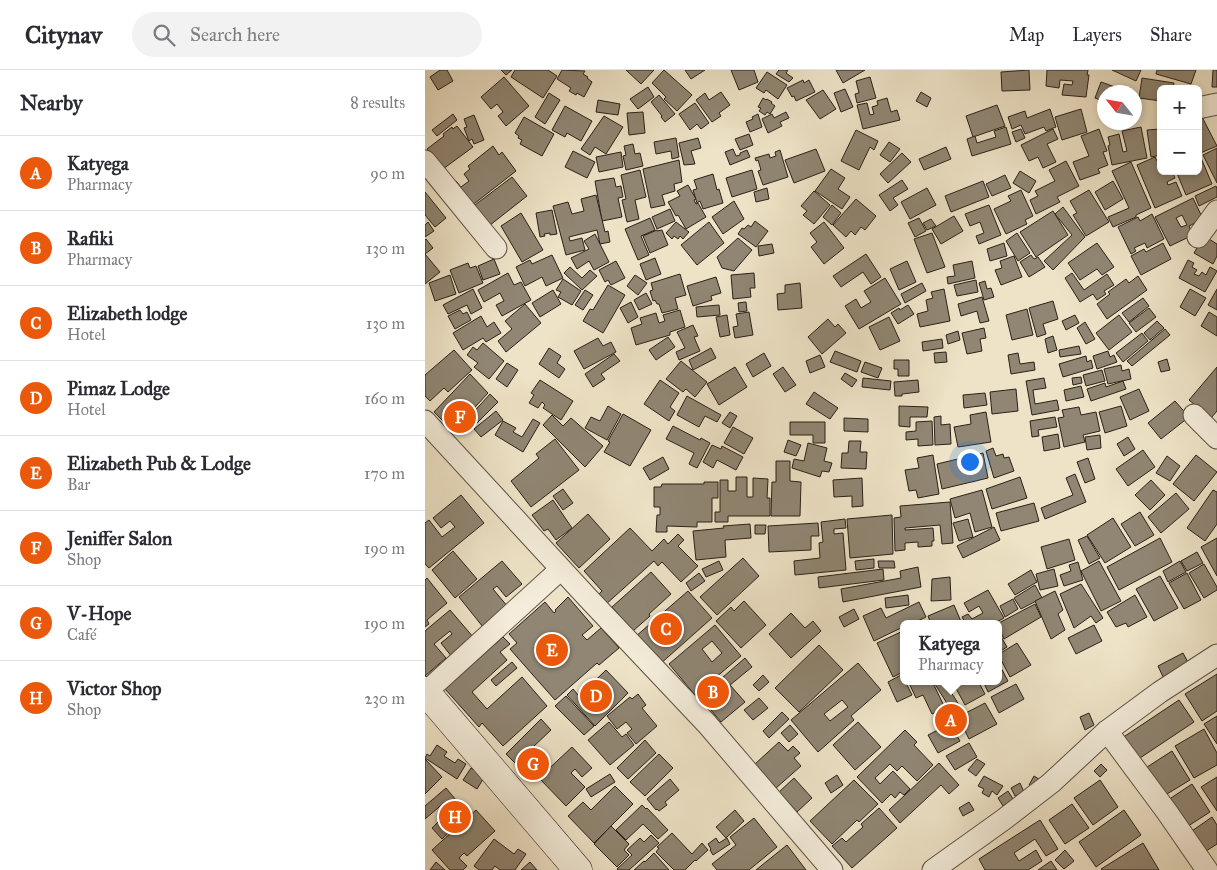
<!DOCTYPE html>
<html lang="en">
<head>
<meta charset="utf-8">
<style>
  :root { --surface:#fff; --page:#f2f2f3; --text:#2b2b33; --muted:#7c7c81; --line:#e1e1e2; --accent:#ea580c }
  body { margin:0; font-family:"IM FELL Great Primer",serif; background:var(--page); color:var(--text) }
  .controls { position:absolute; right:15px; top:15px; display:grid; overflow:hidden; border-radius:8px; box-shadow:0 2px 8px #0003 }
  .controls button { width:45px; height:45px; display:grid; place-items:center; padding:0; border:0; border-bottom:1px solid var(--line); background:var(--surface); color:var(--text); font:25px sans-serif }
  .compass { position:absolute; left:672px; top:15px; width:45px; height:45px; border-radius:50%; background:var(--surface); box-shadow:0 2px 8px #0003; rotate:301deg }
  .you { position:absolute; left:544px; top:391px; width:18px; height:18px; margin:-12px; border:4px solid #fff; border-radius:50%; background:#1a73e8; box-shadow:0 0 0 8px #1a73e833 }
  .badge { display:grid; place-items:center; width:32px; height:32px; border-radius:50%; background:var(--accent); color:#fff; font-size:16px; font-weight:700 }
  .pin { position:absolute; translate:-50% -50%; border:2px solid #fff; box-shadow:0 1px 5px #0006 }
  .popup { position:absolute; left:475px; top:550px; width:102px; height:65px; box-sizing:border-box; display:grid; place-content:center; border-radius:8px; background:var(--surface); filter:drop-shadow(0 1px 4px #0005); font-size:16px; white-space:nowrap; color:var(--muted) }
  .popup b { font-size:19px; color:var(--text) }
  .popup::after { content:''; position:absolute; left:50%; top:100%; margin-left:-10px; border:10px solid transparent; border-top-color:var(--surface) }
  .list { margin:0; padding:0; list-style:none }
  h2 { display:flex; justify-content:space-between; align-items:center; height:65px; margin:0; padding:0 20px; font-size:21px }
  h2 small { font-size:16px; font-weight:400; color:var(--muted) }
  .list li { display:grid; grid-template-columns:32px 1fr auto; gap:15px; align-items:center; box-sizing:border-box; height:75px; padding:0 20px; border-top:1px solid var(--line) }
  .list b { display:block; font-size:19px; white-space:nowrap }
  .list p { margin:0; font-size:16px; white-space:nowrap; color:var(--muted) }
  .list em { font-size:16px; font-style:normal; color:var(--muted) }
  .icon { flex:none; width:28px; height:28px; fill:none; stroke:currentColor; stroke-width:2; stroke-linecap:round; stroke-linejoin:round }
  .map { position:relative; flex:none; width:792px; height:800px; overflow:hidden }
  header { display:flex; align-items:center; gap:30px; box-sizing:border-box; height:70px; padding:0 25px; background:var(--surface); border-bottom:1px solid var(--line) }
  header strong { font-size:24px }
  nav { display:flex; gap:28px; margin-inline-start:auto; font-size:18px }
  .search { width:350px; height:45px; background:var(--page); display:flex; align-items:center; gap:12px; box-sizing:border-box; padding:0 18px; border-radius:28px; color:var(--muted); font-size:19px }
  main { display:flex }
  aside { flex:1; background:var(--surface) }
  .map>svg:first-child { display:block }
  .building { fill:#908673; stroke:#2a2118; fill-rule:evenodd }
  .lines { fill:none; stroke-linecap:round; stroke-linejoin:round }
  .street-casing { stroke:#5b5244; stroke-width:23 }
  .secondary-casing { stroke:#2a2118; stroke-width:29 }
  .street { stroke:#f4eddb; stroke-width:21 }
  .secondary { stroke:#f4eddb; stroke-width:28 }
</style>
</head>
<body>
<header>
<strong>Citynav</strong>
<div class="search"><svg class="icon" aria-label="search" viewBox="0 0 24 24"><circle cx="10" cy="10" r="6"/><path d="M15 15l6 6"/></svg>Search here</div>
<nav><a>Map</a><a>Layers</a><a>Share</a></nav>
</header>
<main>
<aside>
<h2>Nearby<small>8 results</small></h2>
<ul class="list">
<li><span class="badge">A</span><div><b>Katyega</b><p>Pharmacy</p></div><em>90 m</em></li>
<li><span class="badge">B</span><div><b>Rafiki</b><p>Pharmacy</p></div><em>130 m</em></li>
<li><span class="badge">C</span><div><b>Elizabeth lodge</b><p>Hotel</p></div><em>130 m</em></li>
<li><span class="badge">D</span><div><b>Pimaz Lodge</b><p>Hotel</p></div><em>160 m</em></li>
<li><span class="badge">E</span><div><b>Elizabeth Pub &amp; Lodge</b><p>Bar</p></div><em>170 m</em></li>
<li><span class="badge">F</span><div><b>Jeniffer Salon</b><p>Shop</p></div><em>190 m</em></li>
<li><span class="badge">G</span><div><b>V-Hope</b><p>Café</p></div><em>190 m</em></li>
<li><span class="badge">H</span><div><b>Victor Shop</b><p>Shop</p></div><em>230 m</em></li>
</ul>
</aside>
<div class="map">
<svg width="792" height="800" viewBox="0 0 792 800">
  <rect width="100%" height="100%" fill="#eee3c7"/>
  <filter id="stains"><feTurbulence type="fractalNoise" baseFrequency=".004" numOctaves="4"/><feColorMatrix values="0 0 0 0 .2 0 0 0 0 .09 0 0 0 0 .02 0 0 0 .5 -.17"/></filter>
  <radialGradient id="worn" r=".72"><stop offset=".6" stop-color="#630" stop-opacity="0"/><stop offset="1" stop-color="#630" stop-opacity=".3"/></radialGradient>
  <g class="building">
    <polygon points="15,0 22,0 28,11 13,20 5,7"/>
    <polygon points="76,0 87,0 81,5"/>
    <polygon points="90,0 123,0 132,6 118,28 86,7"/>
    <polygon points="137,0 160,1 158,4 163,7 162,8 167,12 159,27 152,23 151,25 144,21 146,18 132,9"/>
    <polygon points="201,0 229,0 216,14"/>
    <polygon points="239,0 267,25 252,41 239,29 241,27 227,13"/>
    <polygon points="260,0 280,0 266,9"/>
    <polygon points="306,0 329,0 333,12 314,20"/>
    <polygon points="354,0 363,0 361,3 368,8 364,12 351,4"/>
    <polygon points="411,0 440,0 418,13"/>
    <polygon points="604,0 605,20 577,21 576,2"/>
    <polygon points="622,0 663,0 662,5 664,5 661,27 637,25 639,14 647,15 648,11 635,10 634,18 621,16"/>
    <polygon points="687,0 716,0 711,11"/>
    <polygon points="732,0 771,0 766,14 731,4"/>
    <polygon points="788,0 792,0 792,17 787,17"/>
    <polygon points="342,2 362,15 353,29 341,20 339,23 331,18"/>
    <polygon points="79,7 104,36 81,56 73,46 78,42 72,34 66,39 56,27"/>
    <polygon points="445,7 451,28 432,33 430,24 434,23 431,11"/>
    <polygon points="717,8 749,13 748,19 736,19 736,31 714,28"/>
    <polygon points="378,10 379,13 384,10 390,22 371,31 369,26 367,27 362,18"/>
    <polygon points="676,12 704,22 680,22 680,32 670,28"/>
    <polygon points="223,17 229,27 213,39 205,29"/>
    <polygon points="420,19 428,37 416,42 409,23"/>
    <polygon points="398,20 411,39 395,49 381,30"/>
    <polygon points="296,22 305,35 294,43 296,46 287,52 271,30 280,23 284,30"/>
    <polygon points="496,22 506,28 502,37 491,31"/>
    <polygon points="124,23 135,30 120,54 110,47"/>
    <polygon points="234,25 250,44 240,52 236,47 237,46 226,32"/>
    <polygon points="338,28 341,30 342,29 347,32 346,33 350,36 345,44 342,42 340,45 334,41 336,38 333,37"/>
    <polygon points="462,28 466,42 472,40 475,50 438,59 432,35 442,33 445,45 449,44 447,37 453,35 452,31"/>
    <polygon points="173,30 195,34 193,45 171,42"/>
    <polygon points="270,33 284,53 276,59 272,54 265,60 254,44"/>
    <polygon points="572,35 580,56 548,67 541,46"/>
    <polygon points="140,36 167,51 156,71 142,63 140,67 127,60"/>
    <polygon points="625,39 631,57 621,61 619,57 600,64 596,55 587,59 583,47 600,41 602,48"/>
    <polygon points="656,39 662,62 637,70 630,47"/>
    <polygon points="218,42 220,63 204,65 202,43"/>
    <polygon points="361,42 364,48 355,52 357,56 343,63 337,49 347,44 349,48"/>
    <polygon points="28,44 32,50 12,66 7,60"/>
    <polygon points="333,44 337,57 325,62 321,52 328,49 327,47"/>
    <polygon points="49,45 59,70 49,74 47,69 44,71 39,58 42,57 39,49"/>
    <polygon points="776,45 792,76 773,84 773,46"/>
    <polygon points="179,46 198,57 181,84 170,77 165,85 156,79"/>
    <polygon points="99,47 129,64 117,86 95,74 97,70 93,68 94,66 90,63"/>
    <polygon points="32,56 48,77 18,99 2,79 19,66 18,64 27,57 28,59"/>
    <polygon points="581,57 586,74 547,86 542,69 550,66 552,73 571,67 569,61"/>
    <polygon points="716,57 722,88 687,95 683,76 685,75 683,67 694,64 698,82 702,81 697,61"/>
    <polygon points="596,59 600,68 591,72 587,62"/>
    <polygon points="628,59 633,69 622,74 631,92 618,98 613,87 604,91 596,75"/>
    <polygon points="674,59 682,81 678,82 683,95 673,99 675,103 655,110 648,92 664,86 656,66"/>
    <polygon points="735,59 736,85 726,87 722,60"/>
    <polygon points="431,60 453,71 449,80 445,77 434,100 416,91"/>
    <polygon points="324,64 328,75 315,80 310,69"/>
    <polygon points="251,68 254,87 247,89 246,81 231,84 229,72"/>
    <polygon points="273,68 276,78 266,81 270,94 259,95 254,73"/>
    <polygon points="464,72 475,79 465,92 455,85"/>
    <polygon points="208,74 210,84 215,83 218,96 201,100 198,86 201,85 199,76"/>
    <polygon points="68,76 74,85 77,82 91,101 45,137 27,114 31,111 36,117 44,111 39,104 45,99 43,96"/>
    <polygon points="521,77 526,89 499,100 494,89"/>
    <polygon points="792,78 792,113 778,85"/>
    <polygon points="308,79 311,86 315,85 315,83 322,80 325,87 305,95 300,82"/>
    <polygon points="391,79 400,101 369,113 360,90"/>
    <polygon points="355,80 363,107 338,115 333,101 336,100 333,90 331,91 330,88 344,84 345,88 351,86 350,82"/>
    <polygon points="148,81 170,92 162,108 140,97"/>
    <polygon points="196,82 198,97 174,102 171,87"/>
    <polygon points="477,83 486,92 463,113 455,104"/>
    <polygon points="730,87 732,91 736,90 736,101 747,101 750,108 742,112 743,115 751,112 757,126 730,138 712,95"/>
    <polygon points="776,88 787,114 761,125 751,101 773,101 773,89"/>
    <polygon points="254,90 257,112 249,114 250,121 237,125 240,135 226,138 218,99"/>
    <polygon points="641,91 654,116 632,127 635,132 611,144 605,130 613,126 610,121 630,111 624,100"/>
    <polygon points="706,92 726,138 711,145 711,147 688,157 683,147 704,138 687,101"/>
    <polygon points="406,99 420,108 413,119 425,127 417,139 390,121"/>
    <polygon points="215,100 221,127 210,130 214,149 202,152 197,130 201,129 196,105"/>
    <polygon points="327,100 332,119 307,127 301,108"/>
    <polygon points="595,101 611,111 604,123 588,113"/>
    <polygon points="288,104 292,120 294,119 298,133 278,139 275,131 272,133 268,120 272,119 269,110"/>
    <polygon points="580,105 586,118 567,126 561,114"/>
    <polygon points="87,107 102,126 60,159 50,135"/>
    <polygon points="189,108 191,117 196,116 198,127 193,128 197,147 177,151 170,111"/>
    <polygon points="477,110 483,119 468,128 473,135 465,141 454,125"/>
    <polygon points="558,111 564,127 526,142 520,126"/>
    <polygon points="688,111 698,129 680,140 670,122"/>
    <polygon points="263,115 271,129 269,130 271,134 273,133 281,147 261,159 253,145 251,146 243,132 255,126 252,121"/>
    <polygon points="791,116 792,119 792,127 774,136 770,126"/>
    <polygon points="342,118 344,129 331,132 329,122"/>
    <polygon points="502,118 511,135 485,149 476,132"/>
    <polygon points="596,120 608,146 600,150 602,154 581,164 569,139 586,131 583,126"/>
    <polygon points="664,120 684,152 661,166 648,145 652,143 645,131"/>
    <polygon points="389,121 405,135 389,154 378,145 382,141 376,136"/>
    <polygon points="0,122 21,148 10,157 0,145"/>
    <polygon points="171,125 180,162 183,161 185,172 175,174 172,160 144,167 145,171 157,168 160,180 141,185 128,136 143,132 147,144 159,141 156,129"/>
    <path d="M768 128 778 149 764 156 768 165 745 176 730 147ZM757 145 762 155 756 157 751 148Z"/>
    <polygon points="431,129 451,146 440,160 436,157 430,165 426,161 421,167 408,155"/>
    <polygon points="309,131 319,149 298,164 287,147"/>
    <polygon points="407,135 416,143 407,155 398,147"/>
    <polygon points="564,135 576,165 554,174 551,166 559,163 555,152 545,156 540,144"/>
    <polygon points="638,137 660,167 628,200 619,191 647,165 630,144"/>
    <polygon points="245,139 250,151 232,159 227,147"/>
    <polygon points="127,140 132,164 125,165 125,163 119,164 120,166 115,167 111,143"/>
    <polygon points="628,141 643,165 611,187 595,162"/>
    <polygon points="96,143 118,180 97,192 76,156"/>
    <polygon points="727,144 739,169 722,178 720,173 709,178 711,181 706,184 693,157 713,147 715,151"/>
    <polygon points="529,146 538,161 516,174 507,159"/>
    <polygon points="225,148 230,160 216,166 224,185 213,190 200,159"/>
    <polygon points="494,148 501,161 490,167 483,153"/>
    <polygon points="506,149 511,156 502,160 498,153"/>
    <polygon points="330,151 343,161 331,177 313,164 317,158 319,159 323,155 326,157"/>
    <polygon points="3,152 9,161 0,167 0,155"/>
    <polygon points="251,152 264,162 258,169 255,166 253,169 249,166 247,169 241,163"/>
    <polygon points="284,152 299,173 272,195 256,175"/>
    <polygon points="399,152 419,178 399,194 386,177 392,172 385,163"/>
    <polygon points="232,160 232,161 237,160 243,175 225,183 218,166"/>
    <polygon points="507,163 520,197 502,203 489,169"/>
    <polygon points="592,163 605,183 593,191 581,171"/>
    <polygon points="170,164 184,192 169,200 164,191 152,199 146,188 164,179 159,171"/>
    <polygon points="779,166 792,174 792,186 788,194 769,183"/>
    <polygon points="313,168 327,180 309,201 297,198 292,187"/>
    <polygon points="1,169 8,178 0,184 15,202 0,214 0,170"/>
    <polygon points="579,173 582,186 565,191 562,179"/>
    <polygon points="672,173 689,197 677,205 672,199 655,210 643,193"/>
    <polygon points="738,173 746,189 716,205 706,186 719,179 721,182"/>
    <polygon points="347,174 349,183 334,186 333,176"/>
    <polygon points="441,184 456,207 446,214 438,202 416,217 408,206"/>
    <polygon points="127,185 138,208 121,216 117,207 100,216 91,197 105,190 107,194"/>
    <polygon points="606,185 609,189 613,187 620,197 604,207 595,192"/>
    <polygon points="589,186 597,207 576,215 570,200 577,198 575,191"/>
    <polygon points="230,188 236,204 221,210 215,194"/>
    <polygon points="69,189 75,204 58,210 53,196"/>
    <polygon points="763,190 769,193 767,197 772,200 769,204 774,206 777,202 781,205 785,197 792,201 780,222 754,208"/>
    <polygon points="191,191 200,208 186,215 183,210 180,212 174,200"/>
    <polygon points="482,191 491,212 474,220 465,199"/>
    <polygon points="547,191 550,208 523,214 522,207 530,206 528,195"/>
    <polygon points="43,193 45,198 51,196 58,213 34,223 25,200"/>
    <polygon points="145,197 157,208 165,200 172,206 157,220 139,203"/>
    <polygon points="83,203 89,215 96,212 106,230 77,246 71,235 79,231 75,223 59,232 53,220"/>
    <polygon points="329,203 330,218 325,218 326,227 308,229 306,205"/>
    <polygon points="647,203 659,220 682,204 689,215 679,221 681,224 672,230 668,224 655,232 640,208"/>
    <polygon points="255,204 261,225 250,228 253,239 237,243 234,234 232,234 230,230 228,231 225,221 228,220 226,213"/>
    <polygon points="25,205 31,224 10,231 4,213"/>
    <polygon points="210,205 222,213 213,225 202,216"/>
    <polygon points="713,206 722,220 682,249 672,234 685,224 683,222 701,209 704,213"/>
    <polygon points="291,207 296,223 286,226 287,230 268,236 262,216"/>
    <polygon points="460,208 476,234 434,259 420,236 431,229 436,238 446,232 439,221"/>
    <polygon points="138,209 156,221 147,235 133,227 136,222 131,220"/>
    <polygon points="551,210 553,222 532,226 529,215"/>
    <polygon points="560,211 562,219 566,218 569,227 559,230 554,213"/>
    <polygon points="375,213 377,238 353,240 352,224 360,223 360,215"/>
    <polygon points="497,213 501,221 480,233 476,224"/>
    <polygon points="183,215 200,225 178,263 158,251 165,239 168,240"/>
    <polygon points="48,219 57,238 46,244 42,235 23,244 18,235"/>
    <polygon points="519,219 525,251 495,257 492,244 503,241 501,230 508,228 506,222"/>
    <polygon points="765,219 781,228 770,246 755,237"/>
    <polygon points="792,219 792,240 783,235"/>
    <polygon points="128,220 136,234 115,247 107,233"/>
    <polygon points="160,220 168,225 158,240 150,235"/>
    <polygon points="221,223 227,234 214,240 209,230"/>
    <polygon points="557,227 564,251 555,253 552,241 536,246 533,234"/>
    <polygon points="718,228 724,236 704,252 697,243"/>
    <polygon points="628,231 633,249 618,254 621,264 612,267 604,238"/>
    <polygon points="206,232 213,247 203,253 195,238"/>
    <polygon points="321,232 322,241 314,242 313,233"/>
    <polygon points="100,234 116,253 81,282 73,271 87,259 80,251"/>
    <polygon points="294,235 295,245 272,247 271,237"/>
    <polygon points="483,235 489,244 473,254 466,243 474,238 475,240"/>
    <polygon points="724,238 731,247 711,262 704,253"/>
    <polygon points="602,239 608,265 587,270 581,245"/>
    <polygon points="35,240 38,244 42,242 46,250 30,259 23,246"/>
    <polygon points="255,240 260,257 245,262 245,265 211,275 206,258 217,254 215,248 231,243 234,253 240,251 238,245"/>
    <polygon points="324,242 328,265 310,268 308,257 313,256 311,244"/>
    <polygon points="784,242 792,247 792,266 776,256"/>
    <polygon points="302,245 305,265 295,267 291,247"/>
    <polygon points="650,245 654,253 641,260 637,251"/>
    <polygon points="694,245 707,262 684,280 671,263"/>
    <polygon points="56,246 62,257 69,252 76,263 61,272 58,268 38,280 28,263"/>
    <polygon points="464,247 475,271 455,280 444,257"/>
    <polygon points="403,249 410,257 413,254 421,263 397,284 383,267"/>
    <polygon points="732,251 739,258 725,270 719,263"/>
    <polygon points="660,252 670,269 661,274 652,258"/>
    <polygon points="268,255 273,266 269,267 275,281 254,290 251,282 260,278 252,262"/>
    <polygon points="559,258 561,268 555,269 557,281 542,284 537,263"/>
    <polygon points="740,259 745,265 707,296 702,291"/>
    <polygon points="533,261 535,270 523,274 521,265"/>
    <polygon points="717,263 723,271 698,292 691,283"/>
    <polygon points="628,266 632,280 623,283 620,269"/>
    <polygon points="243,267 250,277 231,290 224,280"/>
    <polygon points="173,268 178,276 186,272 191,282 159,299 149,281"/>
    <polygon points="517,269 518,278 498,281 497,272"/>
    <polygon points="58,273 79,291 64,309 49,297 53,293 42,285 48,277 52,280"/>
    <polygon points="654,276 656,284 635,287 634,280"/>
    <polygon points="124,278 136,286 132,293 140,299 134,308 114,294"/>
    <polygon points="286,278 291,288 268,300 264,290"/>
    <polygon points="29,280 47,300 23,322 19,318 5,331 0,326 0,305"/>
    <polygon points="410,281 436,291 432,302 405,292"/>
    <polygon points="683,281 685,287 689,285 692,292 672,299 668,286"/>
    <polygon points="521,282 522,292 510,293 509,283"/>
    <polygon points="339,283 346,296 328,307 321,294"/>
    <polygon points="593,283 595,294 609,292 610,300 586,304 583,285"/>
    <polygon points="189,284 195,291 176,304 180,309 168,317 160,304"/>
    <polygon points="395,285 400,297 385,303 381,291"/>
    <polygon points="661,286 662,292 666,290 668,298 638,307 634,294"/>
    <polygon points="742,289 745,300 736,302 733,292"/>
    <polygon points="469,290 484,290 484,306 473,306 473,299 469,299"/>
    <polygon points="256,291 282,312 270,327 261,319 258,322 241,309"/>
    <polygon points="440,292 457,298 453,308 436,302"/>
    <polygon points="82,293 93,300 82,317 71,309"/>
    <polygon points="696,295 697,301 704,299 706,309 683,314 679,299"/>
    <polygon points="310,297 322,317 294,335 282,314"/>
    <polygon points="358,297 371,315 360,322 348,304"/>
    <polygon points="792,297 792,341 786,348 764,330"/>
    <polygon points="677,300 680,311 661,316 658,305"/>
    <polygon points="420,303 432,310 427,317 416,309"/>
    <polygon points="45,304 63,323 28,361 9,342"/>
    <polygon points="656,307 657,313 648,315 647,308"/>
    <polygon points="438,308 466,311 465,320 437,317"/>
    <polygon points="619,308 621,318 608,320 610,334 632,330 634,340 607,345 601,311"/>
    <polygon points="115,310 148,331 136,350 118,338 120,335 117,332 113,338 104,333 109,325 106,323"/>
    <polygon points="235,310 254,323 245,337 250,341 244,351 219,334"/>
    <polygon points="493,310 494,322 477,324 477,326 470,326 469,312"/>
    <polygon points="698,311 701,319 666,331 662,319 680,313 681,317"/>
    <polygon points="656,316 659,327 641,331 639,320"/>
    <polygon points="591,319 593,341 567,344 565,322"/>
    <polygon points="714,319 724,341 705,350 695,327"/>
    <polygon points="389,322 413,338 405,349 381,334"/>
    <polygon points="560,323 562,335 539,338 538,325"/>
    <polygon points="65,324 73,332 52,353 45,346"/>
    <polygon points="262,326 296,345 292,352 280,346 274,357 252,345"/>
    <polygon points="750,331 764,347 736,369 723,353"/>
    <polygon points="183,336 196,344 182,370 160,358 166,347 175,351"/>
    <polygon points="474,336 503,337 502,347 485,347 485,357 474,356"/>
    <polygon points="696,336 702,356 680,363 674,342"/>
    <polygon points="654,337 656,345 671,342 675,361 658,365 660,372 639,377 633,348 639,347 637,340"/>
    <polygon points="71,341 78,350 56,367 49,359"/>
    <polygon points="305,342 312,346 305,358 297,353"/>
    <polygon points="561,342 566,372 533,377 529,357 546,354 545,345"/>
    <polygon points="198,344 226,360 205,396 179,382 185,372 183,371"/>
    <polygon points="127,345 138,356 146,348 178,376 160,397 118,355"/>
    <polygon points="516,346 516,355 525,354 526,374 510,375 509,347"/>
    <polygon points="630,347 632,357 613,360 614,366 607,367 605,351"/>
    <polygon points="419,348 443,349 443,362 419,361"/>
    <polygon points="108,349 115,353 98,382 70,365 78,351 91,358 88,362 97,367"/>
    <polygon points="507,351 508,375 493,376 493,369 481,370 481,362 491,361 491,352"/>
    <polygon points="365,352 400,352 400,373 388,373 388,365 365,365"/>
    <polygon points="248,356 275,370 276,368 285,373 272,398 264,394 269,383 241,369"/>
    <polygon points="308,357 328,368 319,384 299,373"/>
    <polygon points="633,364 635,378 619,381 617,367"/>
    <polygon points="675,365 676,378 662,380 660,367"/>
    <polygon points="703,367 710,379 699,386 692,374"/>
    <polygon points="130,369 154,400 106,437 86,411 114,388 111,384"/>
    <polygon points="363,370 376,375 371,386 359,382"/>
    <polygon points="424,371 436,371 435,382 442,382 441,399 416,398 417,383 423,383"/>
    <polygon points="383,373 402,378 399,391 407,393 404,402 397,401 395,407 367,398 369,389 379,391"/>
    <polygon points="287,375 296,379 297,376 318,387 311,400 292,390 288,398 278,392"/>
    <polygon points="568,378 571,386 578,384 579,388 584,387 589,401 569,408 561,381"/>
    <polygon points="718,380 730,397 703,416 691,399"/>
    <polygon points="558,383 563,408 517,419 512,394"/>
    <polygon points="508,385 514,424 493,428 491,420 484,421 480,400 494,398 492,388"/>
    <polygon points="771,385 792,402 769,431 748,414"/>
    <polygon points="742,386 755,396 745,411 731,403"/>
    <polygon points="238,387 244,399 225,410 218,398"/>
    <polygon points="663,388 670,409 660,413 652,392"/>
    <polygon points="351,391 365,391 365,411 376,412 375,446 346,446 347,412 351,412"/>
    <polygon points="650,404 661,432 620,449 616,438 648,425 641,408"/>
    <polygon points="311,407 322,407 322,427 328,427 328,408 343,409 342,428 345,428 345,446 303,446 303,452 290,452 290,442 295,442 295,410 303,410 303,421 311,421"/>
    <polygon points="595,407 602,428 567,439 561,419"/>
    <polygon points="437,408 438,436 427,437 427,426 409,427 408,410"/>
    <polygon points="726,410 740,425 725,440 710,425"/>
    <polygon points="279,412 293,412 293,428 287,428 287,452 272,452 272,457 242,456 242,462 231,462 232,445 235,445 235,437 229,437 229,417 236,417 237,414 279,414"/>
    <polygon points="138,419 148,433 138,440 128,426"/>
    <polygon points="557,420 567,457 550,462 545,443 530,448 525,429"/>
    <polygon points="788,420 792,422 792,454 780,471 762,458"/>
    <polygon points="751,423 764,439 736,463 723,447"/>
    <polygon points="36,425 59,453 4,498 0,494 0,453 4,450 17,467 30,457 25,451 16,458 8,448"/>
    <polygon points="128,430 147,458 131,470 123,459 119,461 107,445"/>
    <polygon points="525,432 528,473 517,474 515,455 480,458 480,460 508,458 509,471 507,471 507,476 493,477 493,472 480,473 480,480 470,481 469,448 476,447 475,436"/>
    <polygon points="609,433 614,451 576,461 571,443"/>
    <polygon points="715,442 729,465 710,476 696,454"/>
    <polygon points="163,444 185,469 154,498 131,473"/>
    <polygon points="467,445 468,484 425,488 422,449"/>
    <polygon points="688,448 706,477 680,493 662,465"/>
    <polygon points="420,449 421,458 409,459 409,464 418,463 421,500 370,505 369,491 395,488 394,473 398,472 396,452"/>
    <polygon points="543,449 548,467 534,471 528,453"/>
    <polygon points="393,453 394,466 386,466 386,480 344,482 343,456"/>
    <polygon points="325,454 326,468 300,470 301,487 271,490 268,461 299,458 298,456"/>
    <polygon points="330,455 341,455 340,464 330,464"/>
    <polygon points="569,457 575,470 538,488 532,476"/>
    <polygon points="205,458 227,481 239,469 243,474 253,464 259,470 253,476 273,496 256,512 237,492 233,496 229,491 179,536 171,527 177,521 159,501"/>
    <polygon points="662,466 675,488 664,494 653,470"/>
    <polygon points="735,468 747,492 694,520 682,497"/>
    <polygon points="792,468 792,506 776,477"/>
    <polygon points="644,469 650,490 622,499 616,477"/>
    <polygon points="28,481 52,509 30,528 7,500"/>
    <polygon points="772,482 778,493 762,501 756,491"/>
    <polygon points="318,488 334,506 292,545 275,527"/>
    <polygon points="449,489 449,498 431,500 430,491"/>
    <polygon points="77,491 97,514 81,527 72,516 68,519 83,537 58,557 34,527"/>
    <polygon points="294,491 298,500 281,507 277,499"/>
    <polygon points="453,491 469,491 470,498 454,498"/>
    <polygon points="674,491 696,531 676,541 656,501"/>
    <polygon points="755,491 761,502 743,512 738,501"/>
    <polygon points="653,492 658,510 639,516 635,505 646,501 644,495"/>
    <polygon points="779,494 792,517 792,520 779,528 764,503"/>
    <polygon points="493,497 496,517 418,532 416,519 476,508 475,501"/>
    <polygon points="458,499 459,510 394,518 393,507"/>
    <polygon points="629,499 633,516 615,520 611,504"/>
    <polygon points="606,500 612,512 590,525 583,514"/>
    <polygon points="226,502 246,524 224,544 225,546 208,561 187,537"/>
    <polygon points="274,503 280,511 266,521 261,513"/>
    <polygon points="762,503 776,530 759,539 744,513"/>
    <polygon points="735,506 753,538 729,551 711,519"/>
    <polygon points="525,507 526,530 506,531 507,509"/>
    <polygon points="2,508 22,533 2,550 4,554 0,557 0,510"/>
    <polygon points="656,514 678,548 671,553 666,546 649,558 635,524"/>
    <polygon points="610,515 617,528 596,539 589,528"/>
    <polygon points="563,520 579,548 568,554 541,554 537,547 543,544 547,549 558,543 554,536 544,542 539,533"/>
    <polygon points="263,521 287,548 234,595 210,567"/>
    <polygon points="630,521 638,540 633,544 640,560 626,569 610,531"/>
    <polygon points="483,525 484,535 461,538 460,528"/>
    <polygon points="710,525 722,547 703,557 701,553 691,557 682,542"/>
    <polygon points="143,527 168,556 157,565 162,570 176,558 194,578 174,595 172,593 130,630 85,579 92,573 84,564 120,532 129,543 131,541 130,540"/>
    <polygon points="588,529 593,539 580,547 575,536"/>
    <polygon points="319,531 341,555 316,578 291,551 306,537 309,541"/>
    <polygon points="494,532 501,547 486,554 478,554 478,557 449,571 438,546 456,538 461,548"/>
    <polygon points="610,534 616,547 579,569 574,559 574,554 572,554"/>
    <polygon points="529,535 537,554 506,554 503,546"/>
    <polygon points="429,539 434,549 419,557 414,547"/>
    <polygon points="25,540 49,568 27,587 16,573 27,564 25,561 9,574 21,588 0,606 0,561"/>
    <polygon points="366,543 380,558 388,551 396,561 366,588 344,564"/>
    <path d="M290 555 316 586 270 625 244 594ZM287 571 297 583 287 592 277 579Z"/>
    <polygon points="669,555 677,571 651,584 643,568"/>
    <polygon points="478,561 478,602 468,607 452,573"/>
    <polygon points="574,563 582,577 574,582"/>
    <polygon points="78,567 85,574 75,582 82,590 47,622 62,639 97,607 122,636 78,676 57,653 54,657 20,619"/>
    <polygon points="592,573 606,595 585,607 574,586 574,584"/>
    <polygon points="394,575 418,600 374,642 350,618"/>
    <polygon points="758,583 765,596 739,609 733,596"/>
    <polygon points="320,588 327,597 305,615 320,632 296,652 275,627"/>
    <polygon points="87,592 92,598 71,616 66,610"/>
    <path d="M433 593 456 620 426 646 429 650 393 682 366 650ZM417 630 423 637 405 651 399 644Z"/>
    <polygon points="574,594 583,611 563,622 558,611 574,611"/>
    <polygon points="181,600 203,623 170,656 142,625 148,619 154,626"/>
    <polygon points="792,604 792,641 777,651 760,624"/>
    <polygon points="338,605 344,612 334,621 328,615"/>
    <polygon points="476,605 478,611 480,611 487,625 472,632 463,612"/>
    <polygon points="483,611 507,611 520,638 507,644 498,625 491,628"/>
    <polygon points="508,611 519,611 536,638 528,643"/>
    <polygon points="527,611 553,611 560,624 540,635"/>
    <polygon points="591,614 599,629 574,643 566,627"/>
    <polygon points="213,624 221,635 217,638 232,656 211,674 202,663 207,659 201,652 192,659 182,646 205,627 207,629"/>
    <polygon points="141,626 169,656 159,665 130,636"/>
    <polygon points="334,628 343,638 328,650 319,640"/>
    <polygon points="754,630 769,652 712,690 697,668"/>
    <polygon points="560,633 572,654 544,669 533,647"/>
    <polygon points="357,642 364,649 344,668 338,661"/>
    <polygon points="664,643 669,655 660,660 655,647"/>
    <polygon points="792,646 792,674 779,654"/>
    <polygon points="116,649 126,660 107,678 120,691 105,706 92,693 91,694 81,684"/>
    <polygon points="184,652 197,667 201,664 209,675 185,695 163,670"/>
    <polygon points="433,652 456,677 430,700 408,675"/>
    <polygon points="525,654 535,671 513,683 503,665"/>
    <polygon points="365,655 373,664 364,672 356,663"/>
    <polygon points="779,659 792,683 792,695 769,708 750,676"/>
    <polygon points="480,660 492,672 489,675 508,695 492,711 477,696 472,701 465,694 450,708 455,714 468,701 485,719 479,725 475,722 470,728 466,724 457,733 432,707"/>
    <polygon points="220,670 231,683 203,709 192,698"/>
    <polygon points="354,672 363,681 368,676 375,683 369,688 376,696 351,718 330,694"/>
    <polygon points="544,673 552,687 530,700 521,686"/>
    <polygon points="12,675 22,682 19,686 30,693 33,689 41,694 32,709 0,688 2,684 5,686"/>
    <polygon points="147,677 167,698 157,707 150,699 146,703 160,717 141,736 114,708"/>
    <polygon points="747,681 765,710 737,727 719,699"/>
    <polygon points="234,684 248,698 220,726 205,712"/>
    <polygon points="0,689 17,707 0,724"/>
    <polygon points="552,689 560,694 551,706 543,700"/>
    <polygon points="514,693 534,715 524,724 516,715 475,753 464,740"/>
    <polygon points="676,694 682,700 675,707 669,701"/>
    <polygon points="46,698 60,706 52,719 38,710"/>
    <polygon points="185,704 190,712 166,727 161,719"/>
    <polygon points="412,705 418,715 406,723 400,713"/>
    <polygon points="559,706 578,716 572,725 567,721 564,727 557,723 559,719 553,716"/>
    <polygon points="609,706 617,711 612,720 604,715"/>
    <polygon points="792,707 792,741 776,717"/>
    <polygon points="369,708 387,728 372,742 354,722"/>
    <polygon points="245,709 254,720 240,732 242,735 234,741 232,739 231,740 222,729"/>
    <polygon points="429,710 453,734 434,752 432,750 407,774 385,751"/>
    <polygon points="675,710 693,737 668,755 649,728"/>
    <polygon points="595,713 599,722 590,726 586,718"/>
    <polygon points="767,714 785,742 760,758 743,730"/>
    <polygon points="190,716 208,734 169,773 143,746 158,732 166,740"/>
    <polygon points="21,718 31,730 23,737 20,732 0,749 0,736"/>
    <polygon points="583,721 588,729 578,736 573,728"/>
    <polygon points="544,732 549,740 538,746 534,738"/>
    <polygon points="32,733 42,744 17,769 7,758"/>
    <polygon points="647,734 664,758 640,774 624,750"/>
    <polygon points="217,735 221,739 222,738 243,760 233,769 218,754 201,770 191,760"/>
    <polygon points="454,738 472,758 427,798 407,776 417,768 421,772 438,757 436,754"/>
    <polygon points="51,740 70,761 42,786 39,783 34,788 42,796 38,800 25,800 7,780"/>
    <polygon points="310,740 319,751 301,768 291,757"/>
    <polygon points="699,740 716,765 671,797 654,772"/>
    <polygon points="787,747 792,755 792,774 778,783 764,763"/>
    <polygon points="329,748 352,777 324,800 292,800 287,794 311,775 305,767"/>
    <polygon points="615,750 633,779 621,786 610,769 589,783 594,791 611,780 617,791 603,800 560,800 554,789"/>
    <polygon points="186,756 204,774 199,780 204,785 192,797 169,774"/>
    <polygon points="247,763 267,784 277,773 283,780 271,791 270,790 260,800 249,800 231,782 234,778 232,777"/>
    <polygon points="226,765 234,773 204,800 193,800 192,799 207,785 202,780 215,768 219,772"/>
    <polygon points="291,768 294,773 302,768 305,774 288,785 285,780 286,779 283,774"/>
    <polygon points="69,769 89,784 93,779 101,784 90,800 75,800 70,796 67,800 54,800 49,796"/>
    <polygon points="718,773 734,800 677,800 676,799"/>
    <polygon points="362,775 381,800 331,800"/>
    <polygon points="640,780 649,791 639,799 630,790"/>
    <polygon points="229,783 244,800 209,800 219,791 220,792"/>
    <polygon points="626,791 632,800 613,800"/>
    <polygon points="11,792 20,800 5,800"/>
    <polygon points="105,792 112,800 96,800"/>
  </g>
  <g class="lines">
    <defs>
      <g id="street">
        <polyline points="773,38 792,34"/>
        <polyline points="0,91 71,178"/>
        <polyline points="773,167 792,141"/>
        <polyline points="769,345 792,368"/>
        <polyline points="0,351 162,527 282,654 407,800"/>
        <polyline points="1,622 136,499"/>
        <polyline points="682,661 742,742 782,800"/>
        <polyline points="508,800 578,750 626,713 682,661 735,622 792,585"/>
      </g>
      <polyline id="secondary" points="0,621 153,800"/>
    </defs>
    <use href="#street" class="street-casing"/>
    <use href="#secondary" class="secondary-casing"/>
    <use href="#street" class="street"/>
    <use href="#secondary" class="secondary"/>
  </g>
  <rect width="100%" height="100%" filter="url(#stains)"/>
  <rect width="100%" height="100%" fill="url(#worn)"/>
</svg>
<div class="controls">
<button>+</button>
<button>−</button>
</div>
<svg class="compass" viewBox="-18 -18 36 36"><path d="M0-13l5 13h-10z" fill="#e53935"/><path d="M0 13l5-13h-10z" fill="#7c7c81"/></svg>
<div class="you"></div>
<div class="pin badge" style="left:526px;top:650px">A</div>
<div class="popup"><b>Katyega</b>Pharmacy</div>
<div class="pin badge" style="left:288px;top:622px">B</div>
<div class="pin badge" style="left:241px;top:559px">C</div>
<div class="pin badge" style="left:171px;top:626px">D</div>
<div class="pin badge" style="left:127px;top:580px">E</div>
<div class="pin badge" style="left:35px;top:347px">F</div>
<div class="pin badge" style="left:108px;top:694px">G</div>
<div class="pin badge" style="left:30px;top:747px">H</div>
</div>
</main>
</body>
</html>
